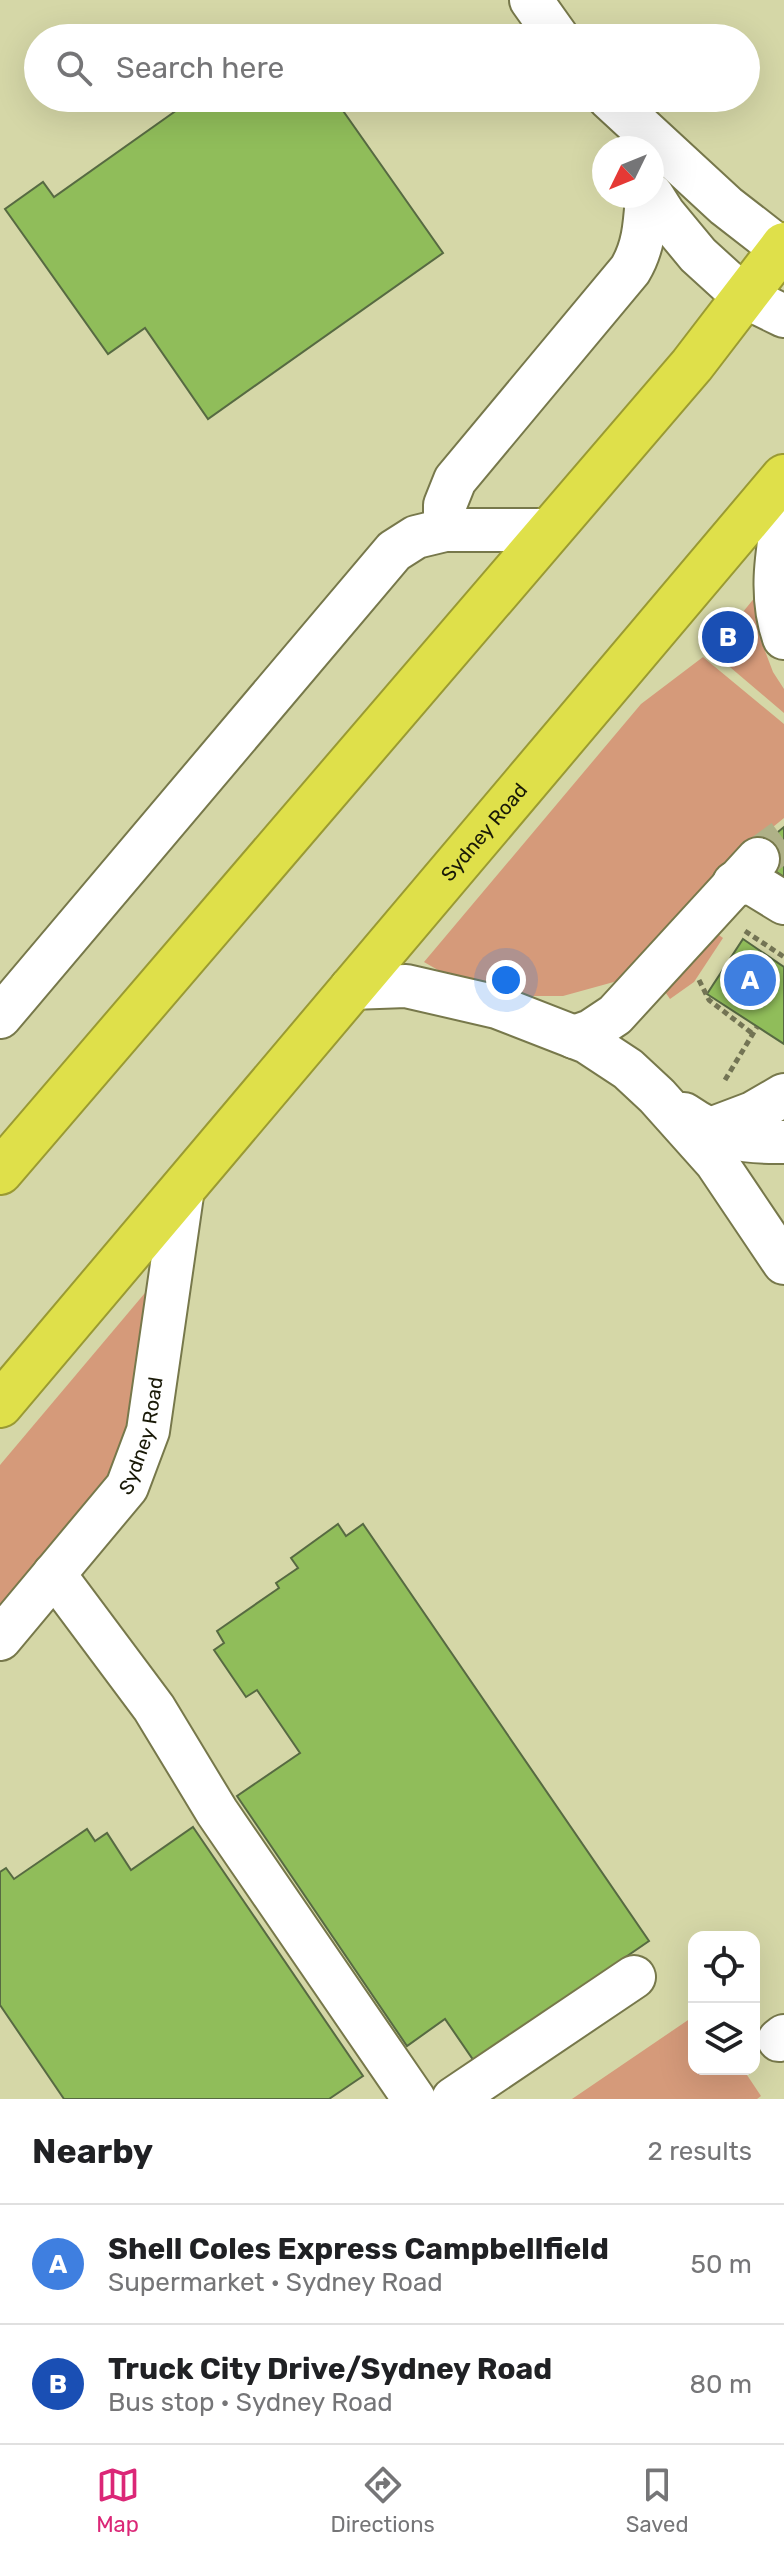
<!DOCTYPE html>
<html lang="en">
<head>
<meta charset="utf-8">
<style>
  :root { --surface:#fff; --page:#f2f2f2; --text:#202124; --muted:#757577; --line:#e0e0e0; --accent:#db2777 }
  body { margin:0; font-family:Rubik,sans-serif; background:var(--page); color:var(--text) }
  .controls { position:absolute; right:24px; bottom:24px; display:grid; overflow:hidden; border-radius:16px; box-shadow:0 8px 32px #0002 }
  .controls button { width:72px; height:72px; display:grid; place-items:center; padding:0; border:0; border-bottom:2px solid var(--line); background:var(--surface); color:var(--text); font:40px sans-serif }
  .compass { position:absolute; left:592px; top:136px; width:72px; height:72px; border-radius:50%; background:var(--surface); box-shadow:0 8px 32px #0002; rotate:227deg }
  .you { position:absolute; left:506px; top:980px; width:28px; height:28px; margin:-20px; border:6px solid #fff; border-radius:50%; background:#1a73e8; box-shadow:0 0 0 12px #1a73e833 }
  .badge { display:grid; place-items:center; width:52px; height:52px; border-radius:50%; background:var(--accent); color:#fff; font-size:26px; font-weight:700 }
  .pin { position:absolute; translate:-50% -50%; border:4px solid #fff; box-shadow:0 2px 8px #0006 }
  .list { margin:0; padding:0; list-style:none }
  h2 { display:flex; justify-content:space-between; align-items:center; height:104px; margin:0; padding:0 32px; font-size:34px }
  h2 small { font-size:26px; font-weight:400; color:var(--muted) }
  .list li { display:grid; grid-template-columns:52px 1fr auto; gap:24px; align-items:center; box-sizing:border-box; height:120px; padding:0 32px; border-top:2px solid var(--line) }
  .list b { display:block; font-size:30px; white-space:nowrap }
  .list p { margin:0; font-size:26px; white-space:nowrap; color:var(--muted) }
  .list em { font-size:26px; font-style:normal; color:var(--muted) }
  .icon { flex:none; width:44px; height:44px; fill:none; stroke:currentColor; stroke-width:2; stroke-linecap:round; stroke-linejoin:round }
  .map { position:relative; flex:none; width:784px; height:2099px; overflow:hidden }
  .search { position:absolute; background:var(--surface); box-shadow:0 8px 32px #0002; left:24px; right:24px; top:24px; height:88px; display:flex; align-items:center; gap:20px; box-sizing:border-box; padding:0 28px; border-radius:44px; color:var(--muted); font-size:30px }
  .sheet { height:344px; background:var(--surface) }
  nav { display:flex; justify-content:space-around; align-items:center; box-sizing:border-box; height:112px; border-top:2px solid var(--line); background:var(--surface); font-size:22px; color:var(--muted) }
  nav a { display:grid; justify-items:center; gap:4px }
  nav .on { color:var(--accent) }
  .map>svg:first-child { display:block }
  .green { fill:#d59a7a }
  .building { fill:#90bd5a; stroke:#576a42; stroke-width:2 }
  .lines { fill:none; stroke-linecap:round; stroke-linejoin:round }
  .minor-tunnel { stroke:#afb187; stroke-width:42; stroke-dasharray:42 21; stroke-linecap:butt }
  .minor-casing { stroke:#77784b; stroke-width:46 }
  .highway-casing { stroke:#9a9a33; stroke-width:48 }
  .path { stroke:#737454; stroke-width:5; stroke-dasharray:6 4; stroke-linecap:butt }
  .minor { stroke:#fff; stroke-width:42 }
  .highway { stroke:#dfe04a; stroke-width:44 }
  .labels { text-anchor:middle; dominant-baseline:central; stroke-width:8; stroke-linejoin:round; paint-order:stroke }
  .street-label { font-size:20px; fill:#191907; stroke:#f5f6de }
</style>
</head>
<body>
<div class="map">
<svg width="784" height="2099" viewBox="0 0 784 2099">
  <rect width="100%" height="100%" fill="#d5d7a7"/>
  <g class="green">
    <polygon points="756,596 758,597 759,635 773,672 784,689 784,713 724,662 750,630 738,618"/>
    <polygon points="703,657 784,724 784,818 756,841 621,980 563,996 508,996 457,981 424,962 641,704"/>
    <polygon points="708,927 723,938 694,982 670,999 661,986"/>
    <polygon points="150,1287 138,1400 111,1474 0,1607 0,1465"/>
    <polygon points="694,2016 694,2069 743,2069 761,2096 757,2099 572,2099"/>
  </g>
  <g class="building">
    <polygon points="194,98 334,98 443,253 208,419 145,328 108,354 5,209 43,182 54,197"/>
    <polygon points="784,827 784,877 750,855"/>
    <polygon points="743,939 784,967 784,1044 707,994"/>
    <polygon points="338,1524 346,1536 363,1524 649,1941 474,2061 445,2019 407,2046 237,1796 300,1753 257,1690 246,1697 214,1650 224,1643 217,1631 279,1588 276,1583 298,1568 291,1558"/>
    <polygon points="193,1827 363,2076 329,2099 64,2099 0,2005 0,1872 6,1868 14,1879 87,1829 95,1841 107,1833 131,1870"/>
  </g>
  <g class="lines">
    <polyline class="minor-tunnel" points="758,859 784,840"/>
    <defs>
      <g id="minor">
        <polyline points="531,0 558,38"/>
        <polyline points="609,98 726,206 784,251"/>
        <polyline points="652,195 664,214 698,255 743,296 784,316"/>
        <path d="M784 510C777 553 769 596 784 638"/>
        <path d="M445 530V505L455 480 630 270C644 247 645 223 647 196"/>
        <polyline points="734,883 753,884 784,903"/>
        <polyline points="351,988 406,986 497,1007 587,1042 628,1069 657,1096 716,1162 784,1263"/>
        <polyline points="0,1017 394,551 416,537 445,530 550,530"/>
        <polyline points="574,1037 591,1031 615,1015 758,859"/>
        <path d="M684 1114C719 1138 742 1143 784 1142"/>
        <polyline points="708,1130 753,1113 784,1095"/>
        <polyline points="54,1574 154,1708 217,1812 414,2099"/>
        <path id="s1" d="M0 1639 127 1487 148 1431 183 1188"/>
        <polyline points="779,2040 784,2036"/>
        <polyline points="453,2099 634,1977"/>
      </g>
      <g id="highway">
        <polyline points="0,1172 692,365 784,245"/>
        <path id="s2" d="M0 1405 784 477"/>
      </g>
    </defs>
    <use href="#minor" class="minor-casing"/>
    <use href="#highway" class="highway-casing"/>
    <g class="path">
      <polyline points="745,931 784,957"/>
      <polyline points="699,980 709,1000 753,1034"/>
      <polyline points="725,1080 757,1027"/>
    </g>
    <use href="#minor" class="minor"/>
    <use href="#highway" class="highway"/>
  </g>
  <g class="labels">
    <g class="street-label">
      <text stroke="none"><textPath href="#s2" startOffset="750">Sydney Road</textPath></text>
      <text stroke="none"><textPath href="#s1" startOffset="252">Sydney Road</textPath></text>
    </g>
  </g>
</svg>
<div class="controls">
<button><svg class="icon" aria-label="locate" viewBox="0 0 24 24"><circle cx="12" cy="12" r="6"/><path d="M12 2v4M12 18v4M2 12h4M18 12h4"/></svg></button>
<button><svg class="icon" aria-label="layers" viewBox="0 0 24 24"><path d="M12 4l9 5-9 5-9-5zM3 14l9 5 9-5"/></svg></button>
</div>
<svg class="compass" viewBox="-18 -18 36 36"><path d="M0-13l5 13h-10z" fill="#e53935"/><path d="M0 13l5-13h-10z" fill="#757577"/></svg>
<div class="you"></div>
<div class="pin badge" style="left:750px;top:980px;background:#3f7fe0">A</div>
<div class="pin badge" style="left:728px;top:637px;background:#1a4fb4">B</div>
<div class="search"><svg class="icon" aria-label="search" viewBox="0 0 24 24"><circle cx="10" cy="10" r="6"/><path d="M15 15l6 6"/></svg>Search here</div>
</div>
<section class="sheet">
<h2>Nearby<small>2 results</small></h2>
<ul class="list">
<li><span class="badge" style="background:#3f7fe0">A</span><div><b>Shell Coles Express Campbellfield</b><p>Supermarket · Sydney Road</p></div><em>50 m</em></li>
<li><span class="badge" style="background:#1a4fb4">B</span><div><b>Truck City Drive/Sydney Road</b><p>Bus stop · Sydney Road</p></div><em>80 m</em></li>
</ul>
</section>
<nav>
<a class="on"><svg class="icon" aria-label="map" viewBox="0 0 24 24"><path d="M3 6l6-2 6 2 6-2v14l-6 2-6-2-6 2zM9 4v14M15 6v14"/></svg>Map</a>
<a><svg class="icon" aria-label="directions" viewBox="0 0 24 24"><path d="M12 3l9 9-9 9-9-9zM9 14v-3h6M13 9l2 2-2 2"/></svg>Directions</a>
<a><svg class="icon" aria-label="saved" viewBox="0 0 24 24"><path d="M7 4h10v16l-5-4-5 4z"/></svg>Saved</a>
</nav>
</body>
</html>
